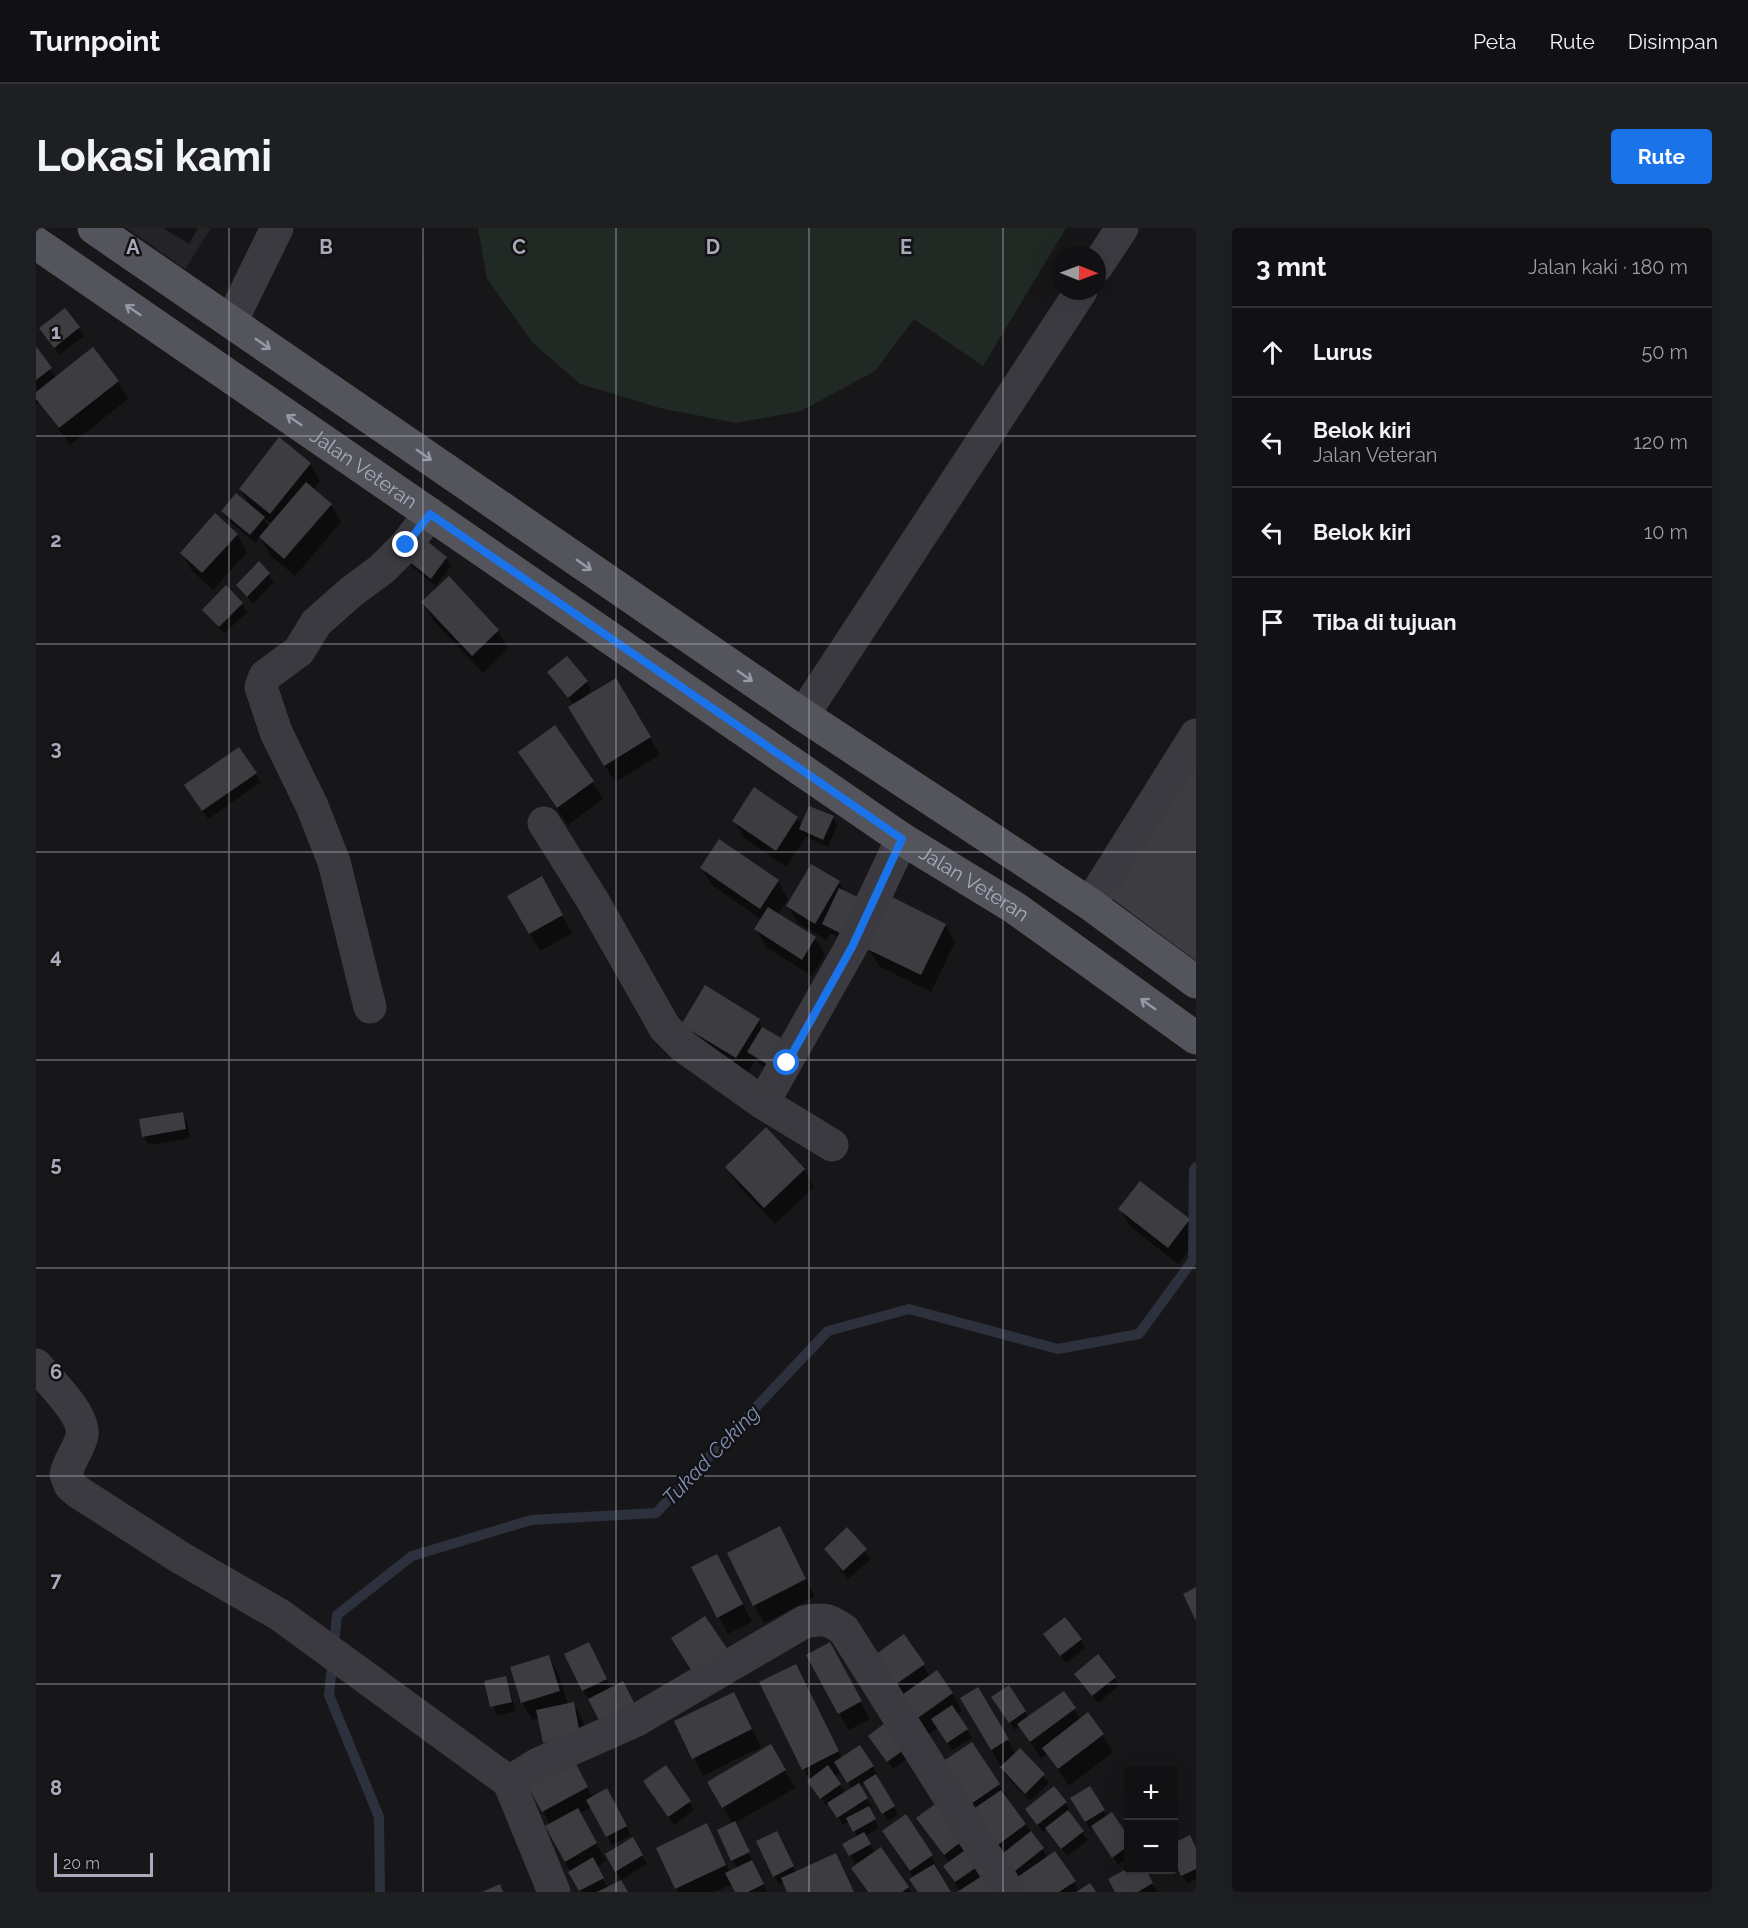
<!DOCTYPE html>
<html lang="id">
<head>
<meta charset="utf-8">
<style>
  :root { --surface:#111113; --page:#1e1f21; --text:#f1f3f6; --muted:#9c9da0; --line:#303133; --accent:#1a73e8 }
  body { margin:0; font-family:Raleway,sans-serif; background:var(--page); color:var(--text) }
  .controls { position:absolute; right:18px; bottom:18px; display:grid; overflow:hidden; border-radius:6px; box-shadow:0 6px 24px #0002 }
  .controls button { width:54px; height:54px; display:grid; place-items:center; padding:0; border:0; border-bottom:2px solid var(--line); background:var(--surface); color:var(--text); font:30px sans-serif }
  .compass { position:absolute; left:1016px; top:18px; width:54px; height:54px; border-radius:50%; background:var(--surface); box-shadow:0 6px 24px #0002; rotate:91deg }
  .scale { position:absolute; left:18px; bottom:15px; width:99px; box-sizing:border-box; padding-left:6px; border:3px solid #a9a9b9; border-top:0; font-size:16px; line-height:21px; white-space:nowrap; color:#a9a9b9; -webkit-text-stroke:4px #121214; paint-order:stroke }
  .stop { position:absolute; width:18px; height:18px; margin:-14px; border:4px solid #1a73e8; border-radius:50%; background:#fff }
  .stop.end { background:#1a73e8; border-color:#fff; box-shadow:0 2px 6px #0008 }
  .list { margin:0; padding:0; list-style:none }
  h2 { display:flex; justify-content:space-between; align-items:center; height:78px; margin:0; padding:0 24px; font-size:26px }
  h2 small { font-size:20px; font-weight:400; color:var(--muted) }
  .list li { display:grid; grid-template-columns:39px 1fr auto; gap:18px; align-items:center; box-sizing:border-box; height:90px; padding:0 24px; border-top:2px solid var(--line) }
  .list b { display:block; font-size:22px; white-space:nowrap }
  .list p { margin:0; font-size:20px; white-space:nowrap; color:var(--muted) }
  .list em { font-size:20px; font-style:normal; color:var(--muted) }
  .icon { flex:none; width:33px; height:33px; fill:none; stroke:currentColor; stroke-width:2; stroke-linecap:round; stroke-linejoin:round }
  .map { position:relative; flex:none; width:1160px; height:1664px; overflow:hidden; border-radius:6px }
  header { display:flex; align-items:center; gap:36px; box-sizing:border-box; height:84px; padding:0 30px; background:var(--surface); border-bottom:2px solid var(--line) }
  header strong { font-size:28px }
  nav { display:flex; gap:33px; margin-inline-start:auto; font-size:21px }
  .intro { display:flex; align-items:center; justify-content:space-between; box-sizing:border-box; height:144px; padding:0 36px }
  h1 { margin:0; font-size:42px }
  .button { padding:15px 27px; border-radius:6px; background:var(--accent); color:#fff; font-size:21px; font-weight:700 }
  main { display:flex; gap:36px; padding:0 36px }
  aside { flex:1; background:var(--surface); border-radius:6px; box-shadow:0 6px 24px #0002 }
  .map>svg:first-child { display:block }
  .built { fill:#242326 }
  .green { fill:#212924 }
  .shadow { fill:#0007; fill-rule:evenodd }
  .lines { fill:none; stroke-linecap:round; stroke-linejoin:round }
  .stream { stroke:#2c313d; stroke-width:10 }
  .building { fill:#3d3c41 }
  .minor { stroke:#3a3a40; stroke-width:33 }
  .major { stroke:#54545d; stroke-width:33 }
  .oneway { stroke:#9898a7 }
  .route { stroke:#1a73e8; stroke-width:8 }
  .grid { fill:none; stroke:#a9a9b9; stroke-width:1.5; stroke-opacity:0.55 }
  .labels { text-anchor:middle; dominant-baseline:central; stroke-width:5; stroke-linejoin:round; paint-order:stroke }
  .street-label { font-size:20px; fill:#a9a9b9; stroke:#121214 }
  .water-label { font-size:21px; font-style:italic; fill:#7f8eb4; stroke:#121214 }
  .grid-label { font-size:20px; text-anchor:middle; font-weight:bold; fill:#a9a9b9; stroke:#121214; stroke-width:5; stroke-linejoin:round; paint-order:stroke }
</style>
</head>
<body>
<header>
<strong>Turnpoint</strong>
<nav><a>Peta</a><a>Rute</a><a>Disimpan</a></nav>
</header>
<div class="intro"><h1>Lokasi kami</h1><a class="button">Rute</a></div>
<main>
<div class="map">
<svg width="1160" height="1664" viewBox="0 0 1160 1664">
  <rect width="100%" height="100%" fill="#171719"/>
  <polygon class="built" points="91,0 175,0 149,41"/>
  <polygon class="green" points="442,0 1030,0 947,138 878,91 839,143 765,183 700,195 624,180 544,156 497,115 451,51"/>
  <g class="shadow">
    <polygon points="127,0 162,0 153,16"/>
    <polygon points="29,82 48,108 23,127 5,100"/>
    <polygon points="0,121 20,150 82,154 92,171 34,217 3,174 0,177"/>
    <path d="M274 236 284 253 277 262 295 277 305 294 259 348 234 327 224 309 220 315 192 292 187 284 215 279 204 261ZM227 289 236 296 233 299Z"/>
    <polygon points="201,307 211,324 177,362 156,343 146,325"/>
    <polygon points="410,330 415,338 400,358 377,340 372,331"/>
    <polygon points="223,336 238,354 217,376 202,357"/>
    <polygon points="413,350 462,403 472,420 447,445 397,392 387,375"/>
    <polygon points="206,376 211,384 188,406 168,382"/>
    <polygon points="513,445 551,454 555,462 546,472 580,452 624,527 579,554 544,497 538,477"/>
    <polygon points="518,499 567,571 532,597 483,525"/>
    <polygon points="203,521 225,554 172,591 155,565"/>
    <polygon points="1160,540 1160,751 1092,701 1073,667"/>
    <polygon points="797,589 801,597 792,619 770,609 750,639 708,610 698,593 761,590 766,598"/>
    <polygon points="665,640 742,653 752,671 742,686 779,710 789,727 776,748 730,719 720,701 726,692 676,657"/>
    <polygon points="505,650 536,705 504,723 473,668"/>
    <polygon points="803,655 809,664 815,715 794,705 790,712 762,695 752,678"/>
    <polygon points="909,697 919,714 895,764 843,738 833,721"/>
    <polygon points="723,792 744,848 719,833 710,847 657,814 647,797"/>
    <polygon points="146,885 151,893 154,910 113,917 108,909 105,893"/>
    <polygon points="691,939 768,941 778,959 739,996 701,956"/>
    <polygon points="1084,981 1152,992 1160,1005 1160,1013 1142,1036 1094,998"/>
    <polygon points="811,1302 835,1331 812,1351 789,1322"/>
    <polygon points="753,1317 779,1369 728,1395 718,1377"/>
    <polygon points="657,1340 691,1345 716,1394 692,1406"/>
    <polygon points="1045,1412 1049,1420 1030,1435 1014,1415"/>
    <polygon points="557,1424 575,1461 571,1504 547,1462"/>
    <polygon points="512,1428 522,1446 532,1477 537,1475 547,1493 553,1524 518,1532 508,1514 503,1489 496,1492 486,1474"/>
    <polygon points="803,1433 834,1491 813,1502 803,1485"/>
    <polygon points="887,1437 894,1449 916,1465 926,1483 920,1486 936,1510 916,1522 902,1500 890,1508 844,1448"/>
    <polygon points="1040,1446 1078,1450 1083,1458 1062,1475"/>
    <polygon points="470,1450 480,1483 461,1487 450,1454"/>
    <path d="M769 1455 806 1530 837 1538 862 1587 852 1593 829 1555 823 1558 836 1579 833 1581 843 1600 829 1608 839 1625 875 1664H831L817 1641 826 1634 825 1632 819 1636 808 1616 822 1609 813 1593 807 1597 794 1576 790 1578 768 1541ZM806 1544 816 1561 809 1565 798 1548Z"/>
    <polygon points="941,1461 980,1526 984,1522 1013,1555 994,1573 970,1548 926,1470"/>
    <polygon points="1027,1465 1045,1492 1067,1507 1077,1524 1033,1558 1011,1526 1005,1530 984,1498 979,1502 962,1478 989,1484 993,1490"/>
    <polygon points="698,1466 725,1519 667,1548 640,1494"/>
    <polygon points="849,1497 872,1530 857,1541 834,1509"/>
    <polygon points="734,1518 759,1560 699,1595 731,1664 700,1664 696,1656 679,1664 642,1664 640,1660 670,1597 694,1644 701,1640 697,1632 697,1596 673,1555"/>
    <polygon points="630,1539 658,1582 638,1597 614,1562"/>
    <polygon points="546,1549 557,1570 570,1562 595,1607 576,1617 556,1579 543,1586 570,1633 560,1639 572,1660 591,1664 545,1664 511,1599 514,1596 507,1583"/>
    <polygon points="912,1556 963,1557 1012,1630 1038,1654 1044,1664 1058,1664 989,1664"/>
    <polygon points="1053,1560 1071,1589 1075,1586 1092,1610 1092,1630 1082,1637 1058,1600 1055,1602 1036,1571"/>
    <polygon points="903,1575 959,1664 924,1664 914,1646 913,1635 882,1590"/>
    <polygon points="1029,1575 1034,1583 1032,1585 1052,1612 1031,1628 1011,1601 1007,1604 990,1581"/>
    <polygon points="1153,1609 1160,1622 1160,1651 1151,1656 1138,1629 1138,1617"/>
    <polygon points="596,1611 611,1636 585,1652 571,1627"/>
    <polygon points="745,1613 760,1645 800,1627 818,1664 753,1664 748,1654 743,1656 738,1648"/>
    <polygon points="858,1621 895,1628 914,1664 883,1664 878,1650"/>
    <polygon points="1093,1642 1108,1642 1121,1664 1081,1664"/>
  </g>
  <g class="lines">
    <polyline class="stream" points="344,1664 343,1589 293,1467 301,1387 376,1328 495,1292 620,1285 792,1103 873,1081 1022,1121 1103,1106 1157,1032 1158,942 1160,939"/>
  </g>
  <g class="building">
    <polygon points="29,80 44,99 18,120 3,100"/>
    <polygon points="0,118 16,140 0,152"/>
    <polygon points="57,119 83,153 23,200 0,171 0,164"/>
    <polygon points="243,209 275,235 234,286 203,261"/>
    <polygon points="270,254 296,276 248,331 223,309"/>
    <polygon points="200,265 229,289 214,307 185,283"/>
    <polygon points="179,285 202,306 166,345 144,325"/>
    <polygon points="387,310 411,329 395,351 370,331"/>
    <polygon points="223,333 234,345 211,369 200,357"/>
    <polygon points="413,348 463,402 436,428 385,374"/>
    <polygon points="190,357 207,375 183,399 166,382"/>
    <polygon points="531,428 552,453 532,470 511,444"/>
    <polygon points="580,450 615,509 568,538 532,479"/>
    <polygon points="519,497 558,553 521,580 482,524"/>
    <polygon points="203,519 221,545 166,583 148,557"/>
    <polygon points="1160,538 1160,733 1071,667"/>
    <polygon points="718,559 762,589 740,623 696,593"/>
    <polygon points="773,578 798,588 787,612 763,601"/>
    <polygon points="683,611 743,652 724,681 664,640"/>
    <polygon points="775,636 804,653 779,696 750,678"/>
    <polygon points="506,648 527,687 493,706 471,668"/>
    <polygon points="803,660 828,672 810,708 786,696"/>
    <polygon points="856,669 910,696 885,747 831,721"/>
    <polygon points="732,679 780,709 766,732 718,701"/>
    <polygon points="669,757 724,791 700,830 645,797"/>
    <polygon points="726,799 754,815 739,841 711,824"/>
    <polygon points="147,884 150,901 106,909 103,891"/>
    <polygon points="730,899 769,941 728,980 689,939"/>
    <polygon points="1104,953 1154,991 1132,1020 1082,981"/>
    <polygon points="744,1298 770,1351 717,1378 691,1325"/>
    <polygon points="811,1299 831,1321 807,1343 788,1321"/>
    <polygon points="681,1326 707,1376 681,1390 655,1339"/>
    <polygon points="1160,1359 1160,1393 1147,1366"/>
    <polygon points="669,1388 694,1425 659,1448 635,1410"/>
    <polygon points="1029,1389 1046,1411 1024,1428 1007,1406"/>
    <polygon points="868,1406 889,1436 853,1461 833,1431"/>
    <polygon points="553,1414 571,1451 546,1463 528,1426"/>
    <polygon points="794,1414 826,1473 802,1486 770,1427"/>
    <polygon points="1062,1426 1080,1449 1056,1468 1038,1446"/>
    <polygon points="513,1427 524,1463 485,1475 474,1439"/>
    <polygon points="760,1436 803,1523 766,1542 723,1454"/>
    <polygon points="901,1442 917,1465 879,1492 863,1469"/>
    <polygon points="470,1448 476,1474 454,1479 448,1453"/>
    <polygon points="587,1453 600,1478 565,1496 552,1471"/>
    <polygon points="973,1457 990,1483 973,1495 955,1469"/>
    <polygon points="942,1459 973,1511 955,1522 924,1470"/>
    <polygon points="1028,1463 1040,1480 994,1514 981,1496"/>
    <polygon points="698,1464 716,1501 656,1531 638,1493"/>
    <polygon points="538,1474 544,1507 507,1515 500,1482"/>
    <polygon points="916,1477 932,1501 911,1515 895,1491"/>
    <polygon points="1052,1484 1068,1506 1022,1541 1006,1520"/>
    <polygon points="849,1495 869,1521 851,1534 832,1508"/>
    <polygon points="936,1514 964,1556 929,1580 900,1538"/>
    <polygon points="735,1516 750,1542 686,1580 671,1554"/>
    <polygon points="824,1517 838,1538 811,1555 798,1534"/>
    <polygon points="984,1520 1009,1546 989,1566 964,1539"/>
    <polygon points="537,1530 552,1559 506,1584 490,1555"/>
    <polygon points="630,1537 655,1573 632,1589 607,1553"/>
    <polygon points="792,1537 805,1556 784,1571 771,1553"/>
    <polygon points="840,1546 859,1578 846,1586 827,1554"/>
    <polygon points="823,1555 832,1570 801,1590 791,1575"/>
    <polygon points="1018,1558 1031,1574 1001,1597 989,1581"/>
    <polygon points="1054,1558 1069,1582 1049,1594 1034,1570"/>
    <polygon points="571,1560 591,1598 570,1609 550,1572"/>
    <polygon points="965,1562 990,1596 955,1622 930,1586"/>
    <polygon points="903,1573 930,1610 908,1627 880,1590"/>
    <polygon points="833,1578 840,1591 817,1604 810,1590"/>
    <polygon points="542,1580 561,1615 529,1634 509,1598"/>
    <polygon points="1032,1582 1048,1603 1025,1621 1009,1600"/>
    <polygon points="1076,1584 1092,1608 1092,1618 1076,1630 1055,1598"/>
    <polygon points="870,1586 897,1627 874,1643 846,1603"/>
    <polygon points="699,1593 714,1624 695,1633 681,1602"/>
    <polygon points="671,1595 690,1637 639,1661 620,1620"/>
    <polygon points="741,1603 758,1638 737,1649 720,1613"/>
    <polygon points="995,1603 1008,1620 974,1647 961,1630"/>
    <polygon points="828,1604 835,1616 813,1628 806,1616"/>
    <polygon points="1154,1607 1160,1620 1160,1641 1145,1648 1138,1633 1138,1615"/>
    <polygon points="597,1609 607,1627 579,1644 569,1626"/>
    <polygon points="845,1619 873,1659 866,1664 832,1664 815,1640"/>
    <polygon points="932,1620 944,1637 919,1654 907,1638"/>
    <polygon points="1019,1623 1040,1653 1023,1664 989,1664 980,1650"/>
    <polygon points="800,1625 818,1664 751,1664 745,1650"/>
    <polygon points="557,1629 568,1650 543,1663 532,1644"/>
    <polygon points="716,1632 728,1656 712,1664 699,1664 689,1645"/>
    <polygon points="898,1636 915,1664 882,1664 873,1651"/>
    <polygon points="1092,1640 1110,1642 1117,1655 1102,1664 1079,1664 1072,1651"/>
    <polygon points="949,1646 961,1664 921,1664"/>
    <polygon points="585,1652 592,1664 561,1664"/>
    <polygon points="1054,1655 1060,1664 1040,1664"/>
    <polygon points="464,1656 467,1664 446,1664"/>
  </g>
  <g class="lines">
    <g class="minor">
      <polyline points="1061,38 1086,0"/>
      <polyline points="195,94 241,0"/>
      <polyline points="767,487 1045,63"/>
      <polyline points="508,595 557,673 629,800 647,818 727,875 815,719 866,611"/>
      <polyline points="1054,676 1160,507"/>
      <polyline points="334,779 298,634 276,578 240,504 225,459 229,448 263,423 280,395 315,364 346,341 370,317 394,286"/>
      <polyline points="727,875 796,917"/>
      <path d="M0 1137C13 1153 49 1186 46 1207 44 1220 33 1232 30 1246L34 1257 42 1264 145 1330 244 1387 473 1554"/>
      <path d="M518 1664 473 1554 502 1536 599 1493 768 1394C787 1390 793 1391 808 1402L973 1664"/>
    </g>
    <g class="major">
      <polyline points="58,0 767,487 1054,676 1160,754"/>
      <path id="s1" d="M0 15 866 611 979 680 1160 810"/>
    </g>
  </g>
  <defs><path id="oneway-shaft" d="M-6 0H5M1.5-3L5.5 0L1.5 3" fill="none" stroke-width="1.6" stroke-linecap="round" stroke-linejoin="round" transform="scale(1.5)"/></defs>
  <g class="oneway">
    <use href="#oneway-shaft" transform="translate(97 82) rotate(-146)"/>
    <use href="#oneway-shaft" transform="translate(227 116) rotate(35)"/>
    <use href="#oneway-shaft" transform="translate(258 192) rotate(-146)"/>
    <use href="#oneway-shaft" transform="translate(388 227) rotate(35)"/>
    <use href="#oneway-shaft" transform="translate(548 337) rotate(35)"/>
    <use href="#oneway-shaft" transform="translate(709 448) rotate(35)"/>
    <use href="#oneway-shaft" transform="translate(1112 776) rotate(-145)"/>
  </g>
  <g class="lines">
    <polyline class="route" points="370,317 394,286 866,611 816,719 751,835"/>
  </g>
  <path class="grid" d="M193 0V1664M387 0V1664M580 0V1664M773 0V1664M967 0V1664M0 208H1160M0 416H1160M0 624H1160M0 832H1160M0 1040H1160M0 1248H1160M0 1456H1160"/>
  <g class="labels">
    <g class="street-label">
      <text stroke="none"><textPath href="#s1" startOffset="398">Jalan Veteran</textPath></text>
      <text stroke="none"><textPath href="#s1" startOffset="1136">Jalan Veteran</textPath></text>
    </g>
    <g class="water-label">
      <text transform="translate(675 1227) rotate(-46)">Tukad Ceking</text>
    </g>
  </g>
  <g class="grid-label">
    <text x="97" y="26">A</text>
    <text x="290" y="26">B</text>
    <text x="483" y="26">C</text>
    <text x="677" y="26">D</text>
    <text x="870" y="26">E</text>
    <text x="20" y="111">1</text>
    <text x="20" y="319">2</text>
    <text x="20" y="527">3</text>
    <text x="20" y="735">4</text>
    <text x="20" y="943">5</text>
    <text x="20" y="1151">6</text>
    <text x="20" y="1359">7</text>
    <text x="20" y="1567">8</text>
  </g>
</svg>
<div class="controls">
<button>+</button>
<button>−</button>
</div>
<svg class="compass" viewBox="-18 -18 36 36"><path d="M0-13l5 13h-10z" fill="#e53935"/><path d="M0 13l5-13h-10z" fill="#9c9da0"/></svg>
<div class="scale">20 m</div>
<div class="stop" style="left:751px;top:835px"></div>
<div class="stop end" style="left:370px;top:317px"></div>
</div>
<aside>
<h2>3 mnt<small>Jalan kaki · 180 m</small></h2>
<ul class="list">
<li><svg class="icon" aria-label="ahead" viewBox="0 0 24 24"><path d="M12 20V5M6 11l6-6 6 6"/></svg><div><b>Lurus</b></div><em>50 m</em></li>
<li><svg class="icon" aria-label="left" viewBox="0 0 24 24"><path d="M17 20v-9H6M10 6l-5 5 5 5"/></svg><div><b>Belok kiri</b><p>Jalan Veteran</p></div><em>120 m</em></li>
<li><svg class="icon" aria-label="left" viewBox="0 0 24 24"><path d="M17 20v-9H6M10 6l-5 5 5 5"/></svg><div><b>Belok kiri</b></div><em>10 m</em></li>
<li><svg class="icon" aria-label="arrive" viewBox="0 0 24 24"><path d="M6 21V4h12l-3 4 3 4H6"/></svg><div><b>Tiba di tujuan</b></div></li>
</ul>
</aside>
</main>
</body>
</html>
